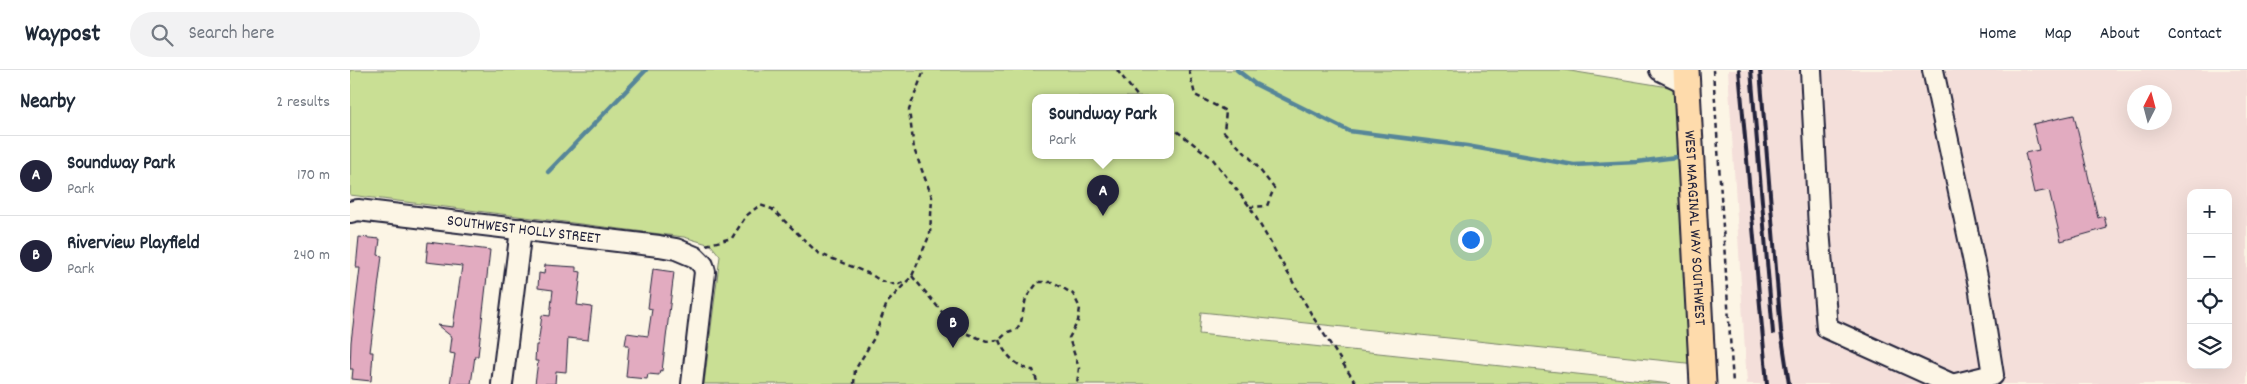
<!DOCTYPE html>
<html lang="en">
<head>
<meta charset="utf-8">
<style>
  :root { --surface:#fff; --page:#f2f2f3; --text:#1f2937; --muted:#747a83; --line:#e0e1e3; --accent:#22223b }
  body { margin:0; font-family:Dekko,sans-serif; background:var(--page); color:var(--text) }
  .controls { position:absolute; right:15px; bottom:15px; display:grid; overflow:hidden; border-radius:10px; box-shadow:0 5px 20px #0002 }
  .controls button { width:45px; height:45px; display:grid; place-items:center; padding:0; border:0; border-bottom:1px solid var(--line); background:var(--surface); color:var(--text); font:25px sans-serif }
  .compass { position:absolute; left:1777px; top:15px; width:45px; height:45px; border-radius:50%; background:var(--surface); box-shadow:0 5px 20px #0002; rotate:6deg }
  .you { position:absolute; left:1120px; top:169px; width:18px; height:18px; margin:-12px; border:4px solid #fff; border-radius:50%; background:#1a73e8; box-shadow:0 0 0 8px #1a73e833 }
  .badge { display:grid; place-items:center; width:32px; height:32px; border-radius:50%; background:var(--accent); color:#fff; font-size:16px; font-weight:700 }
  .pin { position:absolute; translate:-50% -41px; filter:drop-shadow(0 1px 2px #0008) }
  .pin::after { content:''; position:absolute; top:26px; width:18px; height:15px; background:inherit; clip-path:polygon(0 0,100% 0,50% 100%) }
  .popup { position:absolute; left:682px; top:24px; width:142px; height:65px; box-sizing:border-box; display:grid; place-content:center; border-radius:10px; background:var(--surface); filter:drop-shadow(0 1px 4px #0005); font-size:16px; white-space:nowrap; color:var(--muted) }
  .popup b { font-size:19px; color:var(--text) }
  .popup::after { content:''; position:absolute; left:50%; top:100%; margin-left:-10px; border:10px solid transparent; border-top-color:var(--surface) }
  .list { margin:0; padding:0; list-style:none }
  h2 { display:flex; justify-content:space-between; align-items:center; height:65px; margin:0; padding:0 20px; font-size:21px }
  h2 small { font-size:16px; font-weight:400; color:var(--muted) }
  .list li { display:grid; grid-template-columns:32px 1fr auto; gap:15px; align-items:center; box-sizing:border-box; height:80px; padding:0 20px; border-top:1px solid var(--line) }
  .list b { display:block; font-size:19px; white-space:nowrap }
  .list p { margin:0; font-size:16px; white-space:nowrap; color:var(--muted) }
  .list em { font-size:16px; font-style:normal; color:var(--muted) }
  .icon { flex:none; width:28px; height:28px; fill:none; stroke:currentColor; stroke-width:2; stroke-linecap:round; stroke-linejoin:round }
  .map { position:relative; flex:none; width:1897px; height:314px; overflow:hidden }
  header { display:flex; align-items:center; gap:30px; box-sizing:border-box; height:70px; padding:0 25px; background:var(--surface); border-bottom:1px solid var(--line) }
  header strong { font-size:24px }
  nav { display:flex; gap:28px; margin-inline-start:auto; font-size:18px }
  .search { width:350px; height:45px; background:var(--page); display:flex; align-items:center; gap:12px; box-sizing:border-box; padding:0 18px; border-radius:28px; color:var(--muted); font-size:19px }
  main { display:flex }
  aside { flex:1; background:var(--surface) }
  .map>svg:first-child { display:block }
  .built { fill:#f4dfda; fill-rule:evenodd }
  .green { fill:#c9df94; stroke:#768068; fill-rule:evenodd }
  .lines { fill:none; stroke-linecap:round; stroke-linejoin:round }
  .stream { stroke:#578699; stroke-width:4.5 }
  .building { fill:#e2abc0; stroke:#22223b }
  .minor-casing { stroke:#22223b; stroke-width:24 }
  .major-casing { stroke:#22223b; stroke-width:29 }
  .path { stroke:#22223b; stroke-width:2.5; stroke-dasharray:5 4; stroke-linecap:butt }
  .minor { stroke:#fcf5e5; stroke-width:20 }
  .major { stroke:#fedbac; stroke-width:25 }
  .rail { stroke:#22223b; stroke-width:4 }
  .labels { text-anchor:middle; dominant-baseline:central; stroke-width:5; stroke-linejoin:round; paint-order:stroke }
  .street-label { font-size:16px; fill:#22223b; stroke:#fcf5e5 }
</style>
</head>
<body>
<header>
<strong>Waypost</strong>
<div class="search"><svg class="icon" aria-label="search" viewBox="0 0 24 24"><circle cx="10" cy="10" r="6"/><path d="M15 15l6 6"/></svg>Search here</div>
<nav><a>Home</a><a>Map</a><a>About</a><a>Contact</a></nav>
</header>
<main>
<aside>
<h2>Nearby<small>2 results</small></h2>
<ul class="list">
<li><span class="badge">A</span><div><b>Soundway Park</b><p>Park</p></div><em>170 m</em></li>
<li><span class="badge">B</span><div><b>Riverview Playfield</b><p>Park</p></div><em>240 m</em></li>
</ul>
</aside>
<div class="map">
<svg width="1897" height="314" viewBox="0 0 1897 314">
  <rect width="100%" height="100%" fill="#fcf5e5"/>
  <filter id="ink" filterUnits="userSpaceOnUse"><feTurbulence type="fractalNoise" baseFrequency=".02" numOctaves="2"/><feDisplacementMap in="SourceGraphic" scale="10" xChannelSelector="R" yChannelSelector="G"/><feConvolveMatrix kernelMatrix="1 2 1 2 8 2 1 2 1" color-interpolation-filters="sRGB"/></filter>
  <g filter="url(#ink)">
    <path class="built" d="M1378 0H1897V314H1397ZM1784 22H1814V52H1784ZM1841 123H1878V295H1841Z"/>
    <path class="green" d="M0 0H1214L1331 19 1346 294 851 242 849 264 1321 314H354L370 186 361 175 334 167 0 125ZM686 27H820V85H686Z"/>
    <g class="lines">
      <g class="stream">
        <polyline points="887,0 905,14 999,61 1117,76 1224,95 1287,92 1326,87"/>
        <polyline points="198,102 296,0"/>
      </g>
    </g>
    <g class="building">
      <polygon points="1724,45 1748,148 1754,146 1757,158 1711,171 1699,120 1684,123 1675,83 1689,80 1683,54"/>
      <polygon points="9,167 30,169 28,185 32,186 20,282 23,282 21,311 2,309 3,299 0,299 1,272 10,198 6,198"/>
      <polygon points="78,172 140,180 128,286 125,286 121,314 100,314 105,284 100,283 102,267 87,255 103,257 112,196 76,192"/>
      <polygon points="195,195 226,197 226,201 231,202 227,235 242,237 238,270 218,268 216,302 206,301 205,314 185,314 188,291 185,291 186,275 188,275 192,245 200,246 203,220 188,218 189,203 194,204"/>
      <polygon points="303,199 324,202 312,301 310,300 309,305 298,304 297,309 276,307 279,275 275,275 277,263 298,266 302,239 298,238"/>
    </g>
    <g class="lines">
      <defs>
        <g id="minor">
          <polyline points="1310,0 1336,13"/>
          <polyline points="1461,0 1469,159 1477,258 1601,314"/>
          <polyline points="1583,0 1629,216 1643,305 1606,314"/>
          <path id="s1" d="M0 142 8 140 309 176 326 179 345 187 353 195 355 202 342 314"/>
          <polyline points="152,314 171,159"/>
        </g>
        <g id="major">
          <path id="s2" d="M1336 0 1353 314"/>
        </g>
      </defs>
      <use href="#minor" class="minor-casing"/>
      <use href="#major" class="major-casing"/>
      <g class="path">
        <polyline points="767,0 788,27"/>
        <polyline points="839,0 845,25 876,41 874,62 903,91 924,118 917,136 900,137"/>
        <polyline points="1363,0 1383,314"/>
        <polyline points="820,56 862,88 900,137 963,247 1006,314"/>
        <polyline points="356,175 382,168 396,146 410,135 422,139 468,183 520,204 531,211 547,215 555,211"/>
        <polyline points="562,206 607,260 637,271 649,270 658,262 667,259 671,252 676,228 688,212 703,212 723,224 730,238 728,251 719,268 729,298 727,314"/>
        <path d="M649 270C654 284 669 299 683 300L688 314"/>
        <polyline points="504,314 505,300 524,268 537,233 562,206 580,164 582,127 564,79 559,40 574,0"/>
      </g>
      <use href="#minor" class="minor"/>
      <use href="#major" class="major"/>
      <g class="rail">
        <polyline points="1389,0 1417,314"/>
        <polyline points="1401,0 1423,263"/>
        <polyline points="1410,0 1431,261 1439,314"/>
      </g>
    </g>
  </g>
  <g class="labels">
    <g class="street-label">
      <text stroke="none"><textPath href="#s2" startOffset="158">WEST MARGINAL WAY SOUTHWEST</textPath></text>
      <text stroke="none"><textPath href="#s1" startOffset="175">SOUTHWEST HOLLY STREET</textPath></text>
    </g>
  </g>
</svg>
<div class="controls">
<button>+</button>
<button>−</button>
<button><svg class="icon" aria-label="locate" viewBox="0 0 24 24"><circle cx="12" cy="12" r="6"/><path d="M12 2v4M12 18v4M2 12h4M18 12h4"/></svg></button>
<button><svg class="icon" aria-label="layers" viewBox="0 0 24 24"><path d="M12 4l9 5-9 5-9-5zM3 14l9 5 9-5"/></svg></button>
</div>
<svg class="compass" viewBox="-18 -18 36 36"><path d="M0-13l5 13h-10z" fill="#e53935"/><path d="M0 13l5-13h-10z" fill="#747a83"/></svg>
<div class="you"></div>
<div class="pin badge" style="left:753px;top:146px">A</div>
<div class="popup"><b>Soundway Park</b>Park</div>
<div class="pin badge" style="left:603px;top:278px">B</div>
</div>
</main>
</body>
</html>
